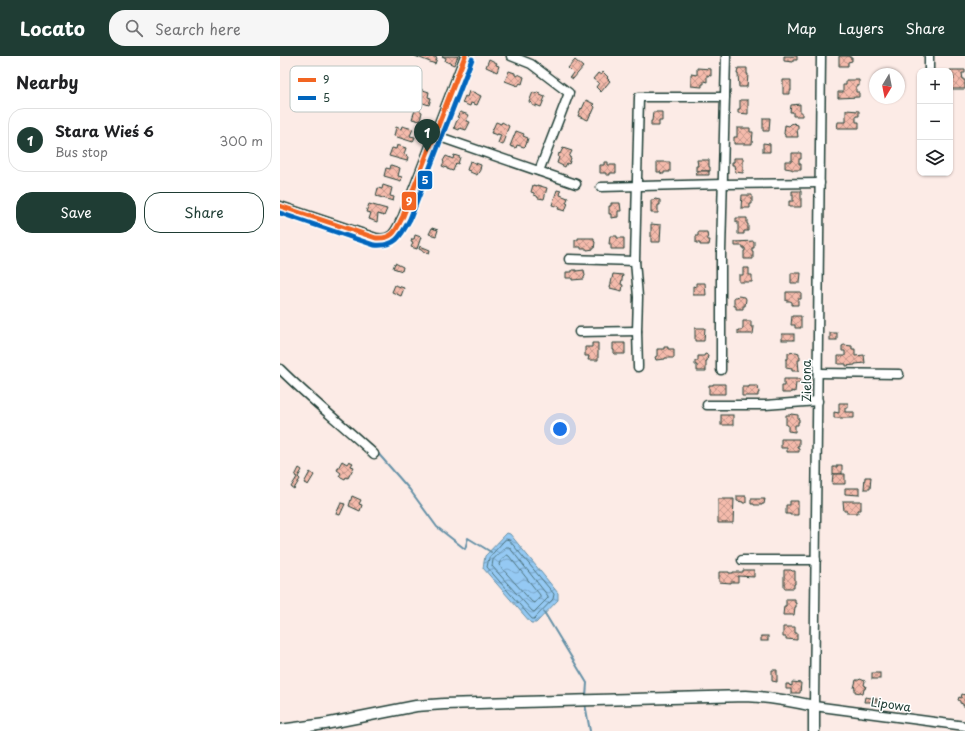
<!DOCTYPE html>
<html lang="en">
<head>
<meta charset="utf-8">
<style>
  :root { --surface:#fff; --page:#f6f6f6; --text:#202124; --muted:#757577; --line:#e0e0e0; --accent:#1f3d34 }
  body { margin:0; font-family:"Playpen Sans",sans-serif; background:var(--page); color:var(--text) }
  .controls { position:absolute; right:12px; top:12px; display:grid; overflow:hidden; border-radius:8px; box-shadow:0 1px 3px #0004 }
  .controls button { width:36px; height:36px; display:grid; place-items:center; padding:0; border:0; border-bottom:1px solid var(--line); background:var(--surface); color:var(--text); font:20px sans-serif }
  .compass { position:absolute; left:589px; top:12px; width:36px; height:36px; border-radius:50%; background:var(--surface); box-shadow:0 1px 3px #0004; rotate:190deg }
  .you { position:absolute; left:280px; top:373px; width:14px; height:14px; margin:-10px; border:3px solid #fff; border-radius:50%; background:#1a73e8; box-shadow:0 0 0 6px #1a73e833 }
  .badge { display:grid; place-items:center; width:26px; height:26px; border-radius:50%; background:var(--accent); color:#fff; font-size:13px; font-weight:700 }
  .pin { position:absolute; translate:-50% -33px; filter:drop-shadow(0 1px 2px #0008) }
  .pin::after { content:''; position:absolute; top:21px; width:14px; height:12px; background:inherit; clip-path:polygon(0 0,100% 0,50% 100%) }
  .list { margin:0; padding:0; list-style:none }
  h2 { display:flex; justify-content:space-between; align-items:center; height:52px; margin:0; padding:0 16px; font-size:17px }
  h2 small { font-size:13px; font-weight:400; color:var(--muted) }
  .list li { display:grid; grid-template-columns:26px 1fr auto; gap:12px; align-items:center; box-sizing:border-box; height:64px; margin:0 8px 8px; padding:0 8px; border:1px solid var(--line); border-radius:16px }
  .list b { display:block; font-size:15px; white-space:nowrap }
  .list p { margin:0; font-size:13px; white-space:nowrap; color:var(--muted) }
  .list em { font-size:13px; font-style:normal; color:var(--muted) }
  .actions { display:flex; gap:8px; padding:12px 16px }
  .actions a { flex:1; padding:9px 0; border:1px solid var(--accent); border-radius:16px; text-align:center; font-size:14px; color:var(--accent) }
  .actions .main { background:var(--accent); color:#fff }
  .icon { flex:none; width:22px; height:22px; fill:none; stroke:currentColor; stroke-width:2; stroke-linecap:round; stroke-linejoin:round }
  .map { position:relative; flex:none; width:685px; height:675px; overflow:hidden }
  header { display:flex; align-items:center; gap:24px; box-sizing:border-box; height:56px; padding:0 20px; background:var(--accent); color:#fff }
  header strong { font-size:19px }
  nav { display:flex; gap:22px; margin-inline-start:auto; font-size:14px }
  .search { width:280px; height:36px; background:var(--page); display:flex; align-items:center; gap:10px; box-sizing:border-box; padding:0 14px; border-radius:16px; color:var(--muted); font-size:15px }
  main { display:flex }
  aside { flex:1; background:var(--surface) }
  .map>svg:first-child { display:block }
  .water { fill:url(#water-waves); stroke:#6691a7 }
  .lines { fill:none; stroke-linecap:round; stroke-linejoin:round }
  .shore { stroke:#4e7580; stroke-width:1 }
  .stream { stroke:#6691a7; stroke-width:2 }
  .building { fill:url(#building-cross-hatch); stroke:#1f3d34 }
  .minor-casing { stroke:#1f3d34; stroke-width:11 }
  .tertiary-casing { stroke:#1f3d34; stroke-width:13 }
  .minor { stroke:#fff; stroke-width:8 }
  .tertiary { stroke:#fff; stroke-width:10 }
  .bus-1-casing { stroke:#fff; stroke-width:8 }
  .bus-2-casing { stroke:#fff; stroke-width:8 }
  .bus-1 { stroke:#f26522; stroke-width:5 }
  .bus-2 { stroke:#0065bd; stroke-width:5 }
  .labels { text-anchor:middle; dominant-baseline:central; stroke-width:3; stroke-linejoin:round; paint-order:stroke }
  .street-label { font-size:12px; fill:#1f3d34; stroke:#fff }
  .key { fill:#fff; stroke:#bcc5c2; stroke-width:1 }
  .key-label { font-size:11px; fill:#1f3d34 }
  .line-badge { stroke:#fff; stroke-width:1.5 }
  .badge-label { font-size:11px; text-anchor:middle; font-weight:bold; fill:#fff }
</style>
</head>
<body>
<header>
<strong>Locato</strong>
<div class="search"><svg class="icon" aria-label="search" viewBox="0 0 24 24"><circle cx="10" cy="10" r="6"/><path d="M15 15l6 6"/></svg>Search here</div>
<nav><a>Map</a><a>Layers</a><a>Share</a></nav>
</header>
<main>
<aside>
<h2>Nearby<small></small></h2>
<ul class="list">
<li><span class="badge">1</span><div><b>Stara Wieś 6</b><p>Bus stop</p></div><em>300 m</em></li>
</ul>
<div class="actions"><a class="main">Save</a><a>Share</a></div>
</aside>
<div class="map">
<svg width="685" height="675" viewBox="0 0 685 675">
  <defs>
    <pattern id="water-waves" width="16" height="10" patternUnits="userSpaceOnUse"><rect width="16" height="10" fill="#95c9f3"/><path d="M0 5q4-4 8 0t8 0" fill="none" stroke="#79a4c6"/></pattern>
    <pattern id="building-cross-hatch" width="8" height="8" patternUnits="userSpaceOnUse"><rect width="8" height="8" fill="#f5bbac"/><path d="M0 0l8 8M0 8l8-8" fill="none" stroke="#c6998d"/></pattern>
  </defs>
  <rect width="100%" height="100%" fill="#fcebe6"/>
  <filter id="ink" filterUnits="userSpaceOnUse"><feTurbulence type="fractalNoise" baseFrequency=".025" numOctaves="2"/><feDisplacementMap in="SourceGraphic" scale="8" xChannelSelector="R" yChannelSelector="G"/><feConvolveMatrix kernelMatrix="1 2 1 2 8 2 1 2 1" color-interpolation-filters="sRGB"/></filter>
  <g filter="url(#ink)">
    <polygon class="water" points="227,477 230,478 278,537 278,544 256,567 251,567 203,512 205,500"/>
    <g class="lines">
      <g class="shore">
        <polygon points="226,483 229,484 274,538 273,543 254,563 252,563 207,511 209,502"/>
        <polygon points="226,491 229,491 268,540 268,542 254,556 252,555 212,510 213,504"/>
        <polygon points="227,499 229,500 260,539 260,541 255,547 252,546 219,509 220,506"/>
      </g>
      <g class="stream">
        <polyline points="96,395 130,434 157,471 185,493 188,482 211,496"/>
        <polyline points="264,556 307,627 306,641"/>
        <polyline points="305,648 310,675"/>
      </g>
    </g>
    <g class="building">
      <polygon points="135,0 152,0 157,2 155,8"/>
      <polygon points="162,0 178,0 174,9 165,5 166,2"/>
      <polygon points="504,0 517,0 517,4 513,4 513,6 504,5"/>
      <polygon points="559,0 570,0 570,2 572,2 572,5 568,6 568,10 559,10"/>
      <polygon points="209,3 217,7 216,9 219,10 217,16 206,11"/>
      <polygon points="295,4 303,11 293,23 290,21 293,17 288,12"/>
      <polygon points="417,12 431,13 431,20 427,19 427,26 424,25 424,28 422,28 422,31 411,30 411,18 417,19"/>
      <polygon points="458,12 467,12 467,18 468,18 467,31 459,31 458,18 457,18"/>
      <polygon points="670,14 685,14 685,17 682,17 683,24 685,24 685,33 670,33 670,24 674,24 673,19 670,19"/>
      <polygon points="229,15 235,17 235,19 238,20 238,18 244,21 242,28 240,27 238,30 225,25"/>
      <polygon points="323,16 328,21 327,22 330,25 321,36 316,31 319,27 313,23 318,17 321,19"/>
      <polygon points="503,24 511,24 511,35 510,35 510,38 503,38"/>
      <polygon points="566,24 579,24 579,30 576,30 576,36 579,36 579,41 558,42 558,36 563,36 563,29 566,29"/>
      <polygon points="137,32 149,36 148,41 151,42 149,49 128,42 131,33 136,35"/>
      <polygon points="189,35 196,37 197,38 201,40 197,49 191,47 190,50 182,47 185,40 187,41"/>
      <polygon points="253,36 256,38 257,36 260,37 260,39 265,41 261,51 256,49 256,51 252,49 252,47 249,46"/>
      <polygon points="306,44 314,48 313,49 315,51 312,58 311,57 308,64 298,60 301,52 302,53"/>
      <polygon points="460,44 468,44 468,58 458,57 458,53 460,53"/>
      <polygon points="520,48 520,56 522,56 522,60 513,60 513,56 510,56 511,49"/>
      <polygon points="137,53 142,56 140,65 132,63 135,54 136,54"/>
      <polygon points="566,54 579,55 579,60 576,60 576,66 579,66 579,72 557,72 558,66 566,66"/>
      <polygon points="180,56 189,59 186,65 190,66 186,74 180,72 179,74 174,72 177,64 178,64 179,62 177,61"/>
      <polygon points="373,56 382,56 382,65 379,65 379,70 371,70 371,65 372,65"/>
      <polygon points="483,62 490,62 489,75 483,75"/>
      <polygon points="216,66 221,68 222,66 229,70 225,80 226,81 223,89 218,87 221,79 217,78 217,79 211,77"/>
      <polygon points="514,67 515,68 518,69 518,72 517,73 518,81 505,81 505,79 504,78 505,69 509,70 511,68"/>
      <polygon points="122,70 133,73 130,80 135,81 133,86 114,80 116,71 121,73"/>
      <polygon points="457,72 470,72 470,76 473,76 472,88 454,88 454,81 457,81"/>
      <polygon points="236,75 244,78 243,80 248,82 246,89 244,91 237,89 236,92 230,90"/>
      <polygon points="483,87 490,88 490,96 483,96"/>
      <polygon points="117,89 126,92 124,98 127,99 126,100 128,101 127,105 109,100 112,92 116,93"/>
      <polygon points="283,92 292,95 289,101 291,102 289,108 287,107 285,111 277,107 279,101 278,101 279,97 280,98"/>
      <polygon points="512,97 521,97 521,103 519,103 519,108 521,108 521,114 513,114 511,113 505,112 505,105 512,105"/>
      <polygon points="174,99 180,101 178,108 176,107 173,115 167,113 167,112 162,110 164,106 163,105 166,100 173,103"/>
      <polygon points="454,102 463,102 463,117 455,116 454,109 452,109 452,106 454,106"/>
      <polygon points="417,104 429,104 429,111 430,111 430,115 416,115 416,110 418,110"/>
      <polygon points="190,105 201,109 200,114 197,119 190,116 190,115 187,114"/>
      <polygon points="324,106 328,106 328,109 336,109 336,117 330,117 330,119 326,119 326,117 320,117 320,109 324,109"/>
      <polygon points="377,106 390,106 390,116 384,116 384,118 381,118 381,116 377,116"/>
      <polygon points="111,109 120,112 118,120 122,121 121,125 104,120 106,112 110,113"/>
      <polygon points="417,115 429,115 429,119 416,119"/>
      <polygon points="103,129 112,132 110,140 114,141 113,145 96,140 98,132 102,133"/>
      <polygon points="253,129 257,130 257,129 267,132 264,143 258,142 257,140 254,139 254,137 251,136"/>
      <polygon points="277,134 281,135 280,139 288,142 286,147 288,147 285,155 278,153 279,151 272,149"/>
      <polygon points="512,135 521,135 521,151 509,151 509,145 513,145 513,139 512,139"/>
      <polygon points="462,139 472,139 472,148 470,148 470,152 461,152"/>
      <polygon points="375,143 380,144 380,149 378,149 378,157 371,157 371,144 374,144"/>
      <polygon points="331,147 340,147 341,155 338,155 338,161 331,162 331,158 329,158 329,150 331,150"/>
      <polygon points="89,148 107,153 104,160 98,158 97,166 89,163 91,157 86,156"/>
      <polygon points="456,162 467,162 467,168 468,168 468,175 464,175 464,178 458,178 458,166 456,166"/>
      <polygon points="371,168 381,169 380,186 371,186"/>
      <polygon points="152,172 158,174 156,180 149,178"/>
      <polygon points="418,176 427,176 428,184 430,184 429,189 420,189 420,187 416,187 416,180 418,180"/>
      <polygon points="135,179 141,181 137,193 131,191 133,187 131,186 132,183 134,183"/>
      <polygon points="330,180 337,180 337,182 344,182 344,193 331,193 331,188 329,188"/>
      <polygon points="298,182 314,182 314,185 315,186 314,193 307,194 307,193 301,193 301,191 295,191 295,184 298,184"/>
      <polygon points="474,185 474,192 472,192 472,195 473,195 473,203 464,203 464,195 465,195 465,192 463,192 463,190 455,190 455,186"/>
      <polygon points="140,190 150,194 149,198 139,193"/>
      <polygon points="115,207 123,211 122,215 113,212"/>
      <polygon points="463,212 469,212 469,219 472,219 472,226 459,226 459,219 463,219"/>
      <polygon points="292,214 296,214 296,215 304,214 305,220 304,221 304,223 292,224 292,222 286,222 286,216 292,216"/>
      <polygon points="511,217 521,217 520,227 511,227"/>
      <polygon points="333,218 343,219 341,228 343,229 342,235 330,232"/>
      <polygon points="416,227 425,227 426,239 413,239 413,230 416,231"/>
      <polygon points="115,229 124,232 121,240 112,236"/>
      <polygon points="506,236 521,236 521,243 518,243 518,249 512,249 512,246 510,245 506,245"/>
      <polygon points="458,240 465,241 466,243 465,250 463,250 463,253 456,253 456,250 454,250 454,241 457,241"/>
      <polygon points="512,260 521,260 521,272 515,272 515,269 511,269"/>
      <polygon points="463,265 471,265 471,271 474,271 473,278 458,278 458,274 462,274 463,271"/>
      <polygon points="415,272 425,272 424,285 415,285"/>
      <rect x="550" y="277" width="7" height="7"/>
      <rect x="502" y="278" width="12" height="6"/>
      <polygon points="312,287 318,287 318,304 308,304 309,300 305,300 305,291 312,291"/>
      <polygon points="333,287 345,287 345,298 334,298 334,294 333,294"/>
      <polygon points="564,289 572,290 572,293 575,293 575,300 584,299 585,307 575,308 575,309 566,310 566,308 558,308 558,300 565,300 565,295 562,295 562,290"/>
      <polygon points="384,291 388,291 388,293 394,293 394,302 385,302 385,303 376,304 375,301 377,300 377,293 384,293"/>
      <polygon points="516,296 519,297 519,300 520,300 520,304 518,304 519,315 512,315 512,313 506,312 506,303 508,303 508,297"/>
      <polygon points="425,298 428,299 427,305 426,305 426,315 417,315 417,309 415,309 415,305 418,305 418,300 424,300"/>
      <polygon points="504,323 520,323 520,327 516,327 515,336 511,335 511,337 502,337 502,330 504,330"/>
      <polygon points="433,328 445,328 445,338 429,338 429,329 433,329"/>
      <polygon points="469,330 478,330 479,337 478,337 478,340 462,340 462,331 469,331"/>
      <polygon points="559,347 568,347 568,352 565,352 565,356 574,356 574,362 554,362 554,356 559,357"/>
      <polygon points="511,358 518,359 518,363 519,363 519,366 518,366 518,369 515,369 515,376 508,375 508,369 506,369 506,359 510,359"/>
      <rect x="441" y="359" width="12" height="10"/>
      <polygon points="501,383 519,383 519,390 517,390 517,392 519,392 519,396 507,396 507,392 501,392"/>
      <polygon points="62,405 67,408 69,405 73,407 71,410 74,411 68,422 66,421 65,423 59,420 61,417 57,414"/>
      <polygon points="557,409 562,409 562,418 553,418 553,411 557,411"/>
      <polygon points="19,412 22,414 18,421 20,423 14,433 11,431 17,421 15,420"/>
      <polygon points="30,416 34,419 28,429 24,427"/>
      <polygon points="553,418 565,418 565,428 552,428"/>
      <polygon points="585,421 591,421 590,433 584,433"/>
      <polygon points="565,432 579,432 579,439 565,438"/>
      <polygon points="72,440 81,444 79,448 82,449 80,455 69,450"/>
      <polygon points="457,440 466,440 466,447 463,447 463,446 457,445"/>
      <polygon points="438,443 454,443 453,467 438,467"/>
      <polygon points="471,443 485,443 484,448 482,448 482,449 474,449 474,448 471,448"/>
      <polygon points="510,445 518,445 518,459 510,459 510,458 506,458 506,449 510,449"/>
      <polygon points="563,445 581,445 581,454 578,454 578,457 567,457 567,455 564,455"/>
      <polygon points="61,447 65,448 60,459 56,458"/>
      <polygon points="463,514 474,514 474,521 458,520 458,526 451,526 451,527 439,526 439,516 449,516 449,517 453,517 453,516 463,516"/>
      <polygon points="504,514 511,514 512,515 515,515 515,528 514,528 514,532 504,532"/>
      <polygon points="506,543 515,543 515,547 516,547 516,551 515,551 514,559 503,559 504,550 506,550"/>
      <polygon points="503,571 515,571 515,577 517,577 517,584 506,583 506,581 503,581"/>
      <rect x="481" y="580" width="7" height="5"/>
      <polygon points="492,614 497,614 497,626 492,625"/>
      <rect x="592" y="617" width="8" height="6"/>
      <polygon points="580,623 585,625 584,629 586,630 585,633 584,633 583,638 581,638 581,637 575,636 575,632 574,632 576,624 579,624"/>
      <polygon points="512,626 521,627 520,637 511,637 511,633 506,633 506,628 509,628 509,629 512,630"/>
      <polygon points="682,638 685,639 685,650 683,650 683,648 680,647 680,645 678,644 679,641 681,642"/>
      <polygon points="585,641 597,643 597,646 584,646"/>
    </g>
    <g class="lines">
      <defs>
        <g id="minor">
          <polyline points="231,0 251,8 289,37 259,115"/>
          <polyline points="541,0 534,650 685,670"/>
          <polyline points="649,0 649,15"/>
          <polyline points="154,79 296,128"/>
          <polyline points="321,131 443,128 540,127"/>
          <path d="M0 150 96 182C114 185 116 173 123 160L185 0"/>
          <polyline points="289,203 355,205"/>
          <polyline points="299,276 357,275"/>
          <polyline points="358,311 357,275 358,241 355,205 359,41 445,41"/>
          <path d="M0 313C30 343 63 369 94 398"/>
          <polyline points="441,314 441,196 446,0"/>
          <polyline points="538,317 619,318"/>
          <polyline points="427,349 485,349 538,345"/>
          <polyline points="462,504 536,504"/>
        </g>
        <path id="tertiary" d="M0 674 45 668 136 650 164 648 466 640C490 641 511 645 534 650V675"/>
      </defs>
      <use href="#minor" class="minor-casing"/>
      <use href="#tertiary" class="tertiary-casing"/>
      <use href="#minor" class="minor"/>
      <use href="#tertiary" class="tertiary"/>
      <defs>
        <path id="bus-1" d="M0 150 96 182C114 183 116 174 123 160L185 0"/>
        <path id="bus-2" d="M0 157 94 189C116 191 121 180 130 163L192 3"/>
      </defs>
      <use href="#bus-1" class="bus-1-casing"/>
      <use href="#bus-2" class="bus-2-casing"/>
      <use href="#bus-1" class="bus-1"/>
      <use href="#bus-2" class="bus-2"/>
    </g>
  </g>
  <g class="labels">
    <g class="street-label">
      <text transform="translate(526 325) rotate(-90)">Zielona</text>
      <text transform="translate(611 648) rotate(8)">Lipowa</text>
    </g>
  </g>
  <rect x="10" y="10" width="132" height="46" rx="6" class="key"/>
  <rect x="18" y="22" width="18" height="4" fill="#f26522"/>
  <rect x="18" y="40" width="18" height="4" fill="#0065bd"/>
  <g class="key-label">
    <text x="43" y="28">9</text>
    <text x="43" y="46">5</text>
  </g>
  <g class="line-badge">
    <rect x="137" y="114" width="16" height="20" rx="4" fill="#0065bd"/>
    <rect x="121" y="135" width="16" height="20" rx="4" fill="#f26522"/>
  </g>
  <g class="badge-label">
    <text x="145" y="128">5</text>
    <text x="129" y="149">9</text>
  </g>
</svg>
<div class="controls">
<button>+</button>
<button>−</button>
<button><svg class="icon" aria-label="layers" viewBox="0 0 24 24"><path d="M12 4l9 5-9 5-9-5zM3 14l9 5 9-5"/></svg></button>
</div>
<svg class="compass" viewBox="-18 -18 36 36"><path d="M0-13l5 13h-10z" fill="#e53935"/><path d="M0 13l5-13h-10z" fill="#757577"/></svg>
<div class="you"></div>
<div class="pin badge" style="left:147px;top:96px">1</div>
</div>
</main>
</body>
</html>
